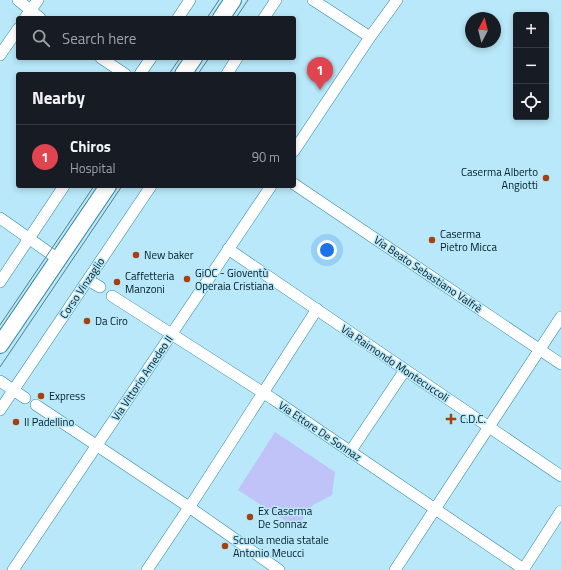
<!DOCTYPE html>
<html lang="en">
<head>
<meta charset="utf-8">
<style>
  :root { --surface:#171b24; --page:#242831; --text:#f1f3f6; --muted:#9ea1a6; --line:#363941; --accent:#cfa38e }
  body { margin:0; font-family:"Titillium Web",sans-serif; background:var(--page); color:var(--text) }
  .controls { position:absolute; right:12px; top:12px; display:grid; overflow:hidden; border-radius:4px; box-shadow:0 2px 6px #0003 }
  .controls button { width:36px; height:36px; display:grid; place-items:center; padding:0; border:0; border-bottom:1px solid var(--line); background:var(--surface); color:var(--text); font:20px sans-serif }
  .compass { position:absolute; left:465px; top:12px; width:36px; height:36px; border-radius:50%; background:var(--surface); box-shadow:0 2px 6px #0003; rotate:7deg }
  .you { position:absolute; left:327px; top:250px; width:14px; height:14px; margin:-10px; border:3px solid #fff; border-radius:50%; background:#1a73e8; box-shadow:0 0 0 6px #1a73e833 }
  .badge { display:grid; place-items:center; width:26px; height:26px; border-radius:50%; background:var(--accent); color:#fff; font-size:13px; font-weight:700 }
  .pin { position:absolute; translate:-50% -33px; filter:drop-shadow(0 1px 2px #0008) }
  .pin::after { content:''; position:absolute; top:21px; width:14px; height:12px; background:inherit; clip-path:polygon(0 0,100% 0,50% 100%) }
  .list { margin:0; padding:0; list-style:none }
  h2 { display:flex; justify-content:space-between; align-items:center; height:52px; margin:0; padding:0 16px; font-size:17px }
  h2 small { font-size:13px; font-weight:400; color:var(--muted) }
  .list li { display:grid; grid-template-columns:26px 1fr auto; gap:12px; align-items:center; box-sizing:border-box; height:64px; padding:0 16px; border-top:1px solid var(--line) }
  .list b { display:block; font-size:15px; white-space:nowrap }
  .list p { margin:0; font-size:13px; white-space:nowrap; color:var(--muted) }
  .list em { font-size:13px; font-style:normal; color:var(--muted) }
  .icon { flex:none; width:22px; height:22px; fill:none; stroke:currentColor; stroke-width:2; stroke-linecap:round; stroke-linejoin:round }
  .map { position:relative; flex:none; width:561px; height:570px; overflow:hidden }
  .search { position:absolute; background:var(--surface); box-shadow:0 2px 6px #0003; left:16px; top:16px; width:280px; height:44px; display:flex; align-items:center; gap:10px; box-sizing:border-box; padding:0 14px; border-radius:4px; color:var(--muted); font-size:15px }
  .panel { position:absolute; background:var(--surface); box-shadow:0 2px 6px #0003; left:16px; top:72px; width:280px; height:116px; border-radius:4px }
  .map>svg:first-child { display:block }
  .green { fill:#c0c3f8 }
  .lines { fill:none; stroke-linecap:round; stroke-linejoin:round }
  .street-casing { stroke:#2f86a1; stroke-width:12 }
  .secondary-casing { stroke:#2f86a1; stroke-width:18 }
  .street { stroke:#fff; stroke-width:11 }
  .secondary { stroke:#fff; stroke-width:16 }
  .tram { stroke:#587d8a; stroke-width:1 }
  .poi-dot { fill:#a5410e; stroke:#b8e8f9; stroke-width:1.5 }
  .labels { text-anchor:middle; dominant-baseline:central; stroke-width:3; stroke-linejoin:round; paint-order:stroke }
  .poi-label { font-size:11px; fill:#021c25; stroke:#b8e8f9; text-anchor:start }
  .street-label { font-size:11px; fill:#021c25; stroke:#b8e8f9 }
</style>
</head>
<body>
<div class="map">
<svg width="561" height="570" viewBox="0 0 561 570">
  <rect width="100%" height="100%" fill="#b8e8f9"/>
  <polygon class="green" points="275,432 335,472 332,495 313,505 304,516 298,529 238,490"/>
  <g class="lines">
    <defs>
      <g id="street">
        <polyline points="18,0 40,18"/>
        <polyline points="313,0 370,37"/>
        <polyline points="25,18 38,0"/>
        <polyline points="178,18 190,0"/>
        <polyline points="264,18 276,0"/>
        <polyline points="0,55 18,29"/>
        <polyline points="101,58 125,74"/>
        <polyline points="140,74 151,58"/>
        <polyline points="227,74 237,58"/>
        <polyline points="294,151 370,37 397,0"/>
        <polyline points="294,184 561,364"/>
        <polyline points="0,218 58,259"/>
        <polyline points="228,249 561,476"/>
        <polyline points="88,280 100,287"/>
        <polyline points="0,282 64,186"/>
        <polyline points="112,296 273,399 525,570"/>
        <polyline points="0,381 25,398"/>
        <polyline points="36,405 189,507 279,570"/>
        <polyline points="0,410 151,186"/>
        <polyline points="350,452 405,370"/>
        <polyline points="13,570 271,186"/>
        <polyline points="147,570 196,497 317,309"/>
        <polyline points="395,570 561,317"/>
        <polyline points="523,570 561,511"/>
      </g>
      <g id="secondary">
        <polyline points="221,18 233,0"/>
        <polyline points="183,74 194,58"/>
        <polyline points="0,345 108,186"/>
      </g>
    </defs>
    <use href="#street" class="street-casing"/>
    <use href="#secondary" class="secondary-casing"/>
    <use href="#street" class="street"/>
    <use href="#secondary" class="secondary"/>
    <g class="tram">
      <polyline points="207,18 219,0"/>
      <polyline points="236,18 248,0"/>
      <polyline points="169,74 180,58"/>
      <polyline points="198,74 209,58"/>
      <polyline points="0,325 94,186"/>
      <polyline points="0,367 122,186"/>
    </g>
  </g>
  <g class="poi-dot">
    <circle cx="546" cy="178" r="4"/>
    <circle cx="432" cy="240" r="4"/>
    <circle cx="136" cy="255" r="4"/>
    <circle cx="187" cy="279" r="4"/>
    <circle cx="117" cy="282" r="4"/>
    <circle cx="87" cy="321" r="4"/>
    <circle cx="41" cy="396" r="4"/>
    <path d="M449 413h4v4h4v4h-4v4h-4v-4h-4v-4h4z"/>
    <circle cx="16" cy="422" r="4"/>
    <circle cx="250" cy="517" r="4"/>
    <circle cx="225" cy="546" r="4"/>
  </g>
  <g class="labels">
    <g class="poi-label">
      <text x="538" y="172" text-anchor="end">Caserma Alberto<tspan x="538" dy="13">Angiotti</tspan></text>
      <text x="440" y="234">Caserma<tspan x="440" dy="13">Pietro Micca</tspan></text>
      <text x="144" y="255">New baker</text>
      <text x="195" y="273">GiOC - Gioventù<tspan x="195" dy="13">Operaia Cristiana</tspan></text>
      <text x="125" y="276">Caffetteria<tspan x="125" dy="13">Manzoni</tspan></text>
      <text x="95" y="321">Da Ciro</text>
      <text x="49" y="396">Express</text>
      <text x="460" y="419">C.D.C.</text>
      <text x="24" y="422">Il Padellino</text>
      <text x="258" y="511">Ex Caserma<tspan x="258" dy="13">De Sonnaz</tspan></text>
      <text x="233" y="540">Scuola media statale<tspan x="233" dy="13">Antonio Meucci</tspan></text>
    </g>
    <g class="street-label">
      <text transform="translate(428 274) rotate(34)">Via Beato Sebastiano Valfrè</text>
      <text transform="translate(82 288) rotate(-56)">Corso Vinzaglio</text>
      <text transform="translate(395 363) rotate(34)">Via Raimondo Montecuccoli</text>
      <text transform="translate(142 378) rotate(-56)">Via Vittorio Amedeo II</text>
      <text transform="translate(320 431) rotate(34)">Via Ettore De Sonnaz</text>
    </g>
  </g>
</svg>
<div class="controls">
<button>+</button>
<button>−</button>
<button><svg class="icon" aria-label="locate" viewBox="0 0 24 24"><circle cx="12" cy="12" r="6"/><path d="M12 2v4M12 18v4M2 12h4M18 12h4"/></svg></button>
</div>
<svg class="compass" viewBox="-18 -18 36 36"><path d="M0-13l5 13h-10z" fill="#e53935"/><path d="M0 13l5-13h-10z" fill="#9ea1a6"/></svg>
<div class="you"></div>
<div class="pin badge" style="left:320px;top:90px;background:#e0444e">1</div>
<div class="search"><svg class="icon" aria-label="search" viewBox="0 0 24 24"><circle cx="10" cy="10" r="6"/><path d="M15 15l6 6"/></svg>Search here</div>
<section class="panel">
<h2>Nearby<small></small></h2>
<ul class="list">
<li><span class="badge" style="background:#e0444e">1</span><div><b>Chiros</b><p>Hospital</p></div><em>90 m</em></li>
</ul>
</section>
</div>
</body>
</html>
